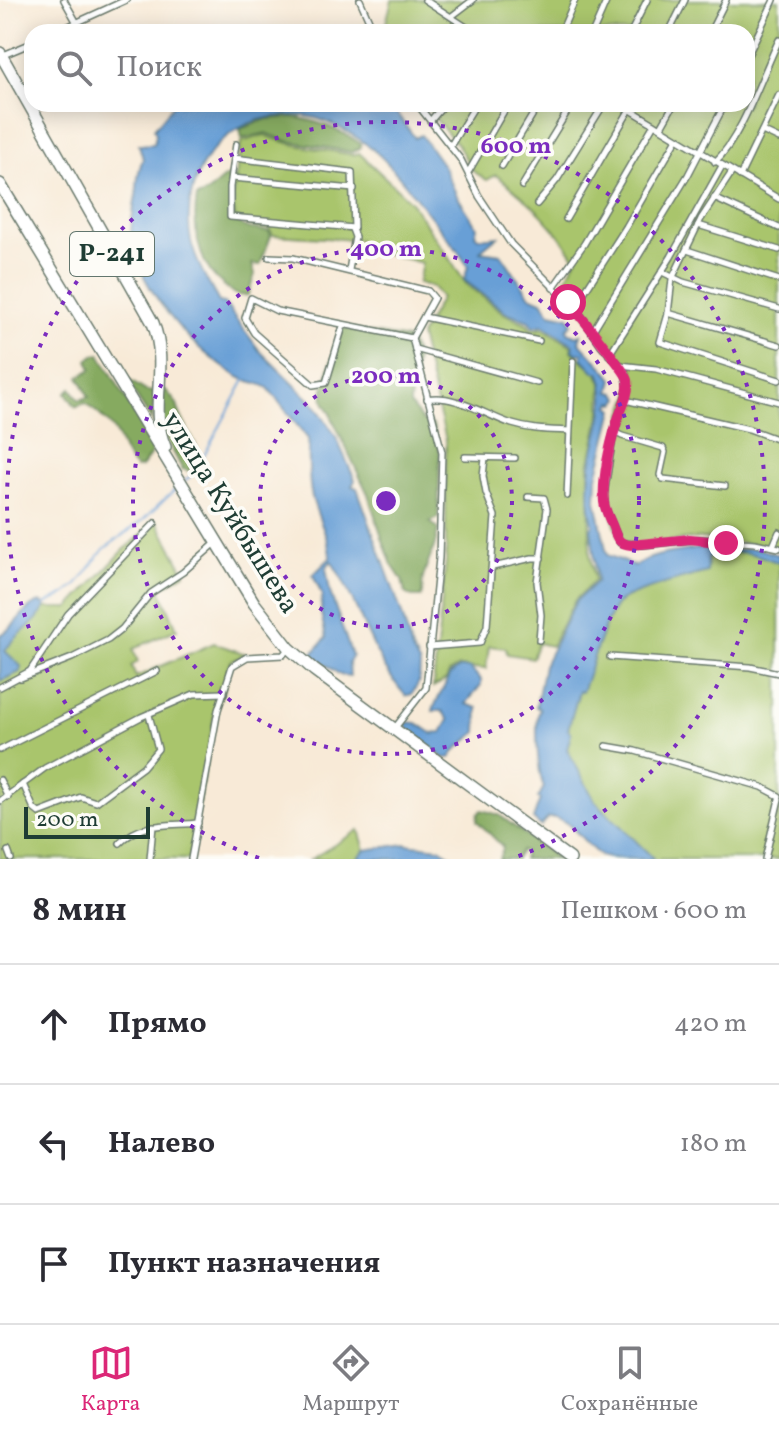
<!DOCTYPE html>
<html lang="ru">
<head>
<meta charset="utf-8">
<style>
  :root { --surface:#fff; --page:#f7f7f7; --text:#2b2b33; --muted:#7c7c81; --line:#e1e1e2; --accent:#db2777 }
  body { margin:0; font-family:Vollkorn,serif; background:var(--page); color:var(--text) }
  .scale { position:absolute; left:24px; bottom:20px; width:126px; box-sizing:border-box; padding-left:8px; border:4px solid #1f3d34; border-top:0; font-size:22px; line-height:28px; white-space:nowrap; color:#1f3d34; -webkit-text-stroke:6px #fdfcf7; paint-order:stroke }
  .stop { position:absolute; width:24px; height:24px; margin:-18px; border:6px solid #db2777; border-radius:50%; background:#fff }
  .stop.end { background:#db2777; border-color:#fff; box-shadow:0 2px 8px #0008 }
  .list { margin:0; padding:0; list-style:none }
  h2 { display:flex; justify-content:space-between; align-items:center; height:104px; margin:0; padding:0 32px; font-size:34px }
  h2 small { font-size:26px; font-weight:400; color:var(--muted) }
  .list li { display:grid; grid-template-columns:52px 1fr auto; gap:24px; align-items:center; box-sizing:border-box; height:120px; padding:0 32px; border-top:2px solid var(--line) }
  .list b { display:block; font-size:30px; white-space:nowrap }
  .list em { font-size:26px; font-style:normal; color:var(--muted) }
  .icon { flex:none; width:44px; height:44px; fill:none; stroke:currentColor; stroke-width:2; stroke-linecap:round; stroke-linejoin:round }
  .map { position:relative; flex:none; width:779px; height:859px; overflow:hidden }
  .search { position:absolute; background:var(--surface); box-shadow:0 4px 20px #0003; left:24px; right:24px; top:24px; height:88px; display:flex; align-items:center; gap:20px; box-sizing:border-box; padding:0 28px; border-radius:24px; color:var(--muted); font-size:30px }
  .sheet { height:464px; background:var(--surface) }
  nav { display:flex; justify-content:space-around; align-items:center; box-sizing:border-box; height:112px; border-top:2px solid var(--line); background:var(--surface); font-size:22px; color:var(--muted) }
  nav a { display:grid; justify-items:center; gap:4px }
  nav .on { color:var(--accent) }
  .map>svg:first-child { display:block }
  .green { fill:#a9c56c; stroke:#648150; stroke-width:2 }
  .forest { fill:#86aa60; stroke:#52744a; stroke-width:2 }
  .water { fill:#689fd6; stroke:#446e85; stroke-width:2 }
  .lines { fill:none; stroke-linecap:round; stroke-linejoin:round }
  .stream { stroke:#689fd6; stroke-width:2 }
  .street-casing { stroke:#6b7a6d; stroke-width:8 }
  .highway-casing { stroke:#6b7a6d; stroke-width:14 }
  .street { stroke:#fff; stroke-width:5 }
  .highway { stroke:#fff; stroke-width:11 }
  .route { stroke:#db2777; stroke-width:10 }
  .ring { fill:none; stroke:#7b2cbf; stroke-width:4; stroke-dasharray:4 8 }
  .labels { text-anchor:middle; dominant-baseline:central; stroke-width:7; stroke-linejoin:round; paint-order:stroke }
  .shield { fill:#fdfcf7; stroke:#62766e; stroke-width:2 }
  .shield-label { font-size:26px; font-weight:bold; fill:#1f3d34 }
  .street-label { font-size:28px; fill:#1f3d34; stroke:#fdfcf7 }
  .centre { fill:#7b2cbf; stroke:#fdfcf7; stroke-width:4 }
  .ring-label { font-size:24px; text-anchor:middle; font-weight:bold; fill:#7b2cbf; stroke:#fdfcf7; stroke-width:7; stroke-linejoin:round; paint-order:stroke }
</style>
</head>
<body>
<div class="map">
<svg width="779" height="859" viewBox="0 0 779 859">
  <rect width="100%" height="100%" fill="#fdfcf7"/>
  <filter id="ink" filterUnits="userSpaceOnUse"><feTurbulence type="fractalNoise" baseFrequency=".0125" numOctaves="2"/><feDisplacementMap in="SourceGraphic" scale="16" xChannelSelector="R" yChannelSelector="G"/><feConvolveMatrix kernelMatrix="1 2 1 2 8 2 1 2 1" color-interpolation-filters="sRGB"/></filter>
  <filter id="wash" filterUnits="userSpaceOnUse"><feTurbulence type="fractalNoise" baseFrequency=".006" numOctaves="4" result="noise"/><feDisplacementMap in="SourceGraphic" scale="32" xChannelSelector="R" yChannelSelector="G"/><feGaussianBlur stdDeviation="1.8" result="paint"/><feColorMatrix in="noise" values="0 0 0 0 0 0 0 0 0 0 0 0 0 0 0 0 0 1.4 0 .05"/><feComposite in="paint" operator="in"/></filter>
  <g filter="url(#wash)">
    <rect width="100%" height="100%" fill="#f8ead7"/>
    <g class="green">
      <path d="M392 0H779V547L700 538 636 545 624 541 619 537 611 512 609 493 623 414 634 384 632 365 610 351 583 311 560 289 576 260C556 226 527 198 496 175L487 180 473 171 457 144 423 104H747V32H403L386 23Z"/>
      <path d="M265 135C292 147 323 149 353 155L359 153 411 202 467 285 505 314 526 323 532 330 543 328 572 346V351L598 374 602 383 601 412 589 466 590 554 595 580 575 600 551 646 538 643 532 658 507 654 506 648 489 646 486 669 458 667 449 673 446 680 433 687 446 561V440L420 336 441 298 433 287 418 283 422 263 367 249 358 240 273 235 269 228 255 227 235 218 233 196 241 142Z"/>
      <path d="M157 521 185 573 160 589 177 629 133 649 138 662 131 666 136 677 214 643 246 654 232 660 228 666 225 687 215 711 189 859H0V681L12 676 21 668 5 651C15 634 34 625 45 608H69L124 550Z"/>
      <path d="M751 551 779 563V859H654L595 801 567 749 571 734 568 729 579 691H582C590 671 604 618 618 603 628 593 691 576 707 572L708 557Z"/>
      <polygon points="359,830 365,850 356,859 311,859"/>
    </g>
    <g class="forest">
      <path d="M293 117C319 121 339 129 361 144L360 148 352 152 287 141 266 133 242 139 240 129 267 119Z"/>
      <path d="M227 176 236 179C231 187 230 195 231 204 234 227 247 230 269 231L271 236 260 265 252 264 255 274 248 295C234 298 230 290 220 282 198 263 192 226 197 197 212 193 215 183 227 176Z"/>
      <path d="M343 328 407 339C424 355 410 384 410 405L423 421 433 425 440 452 438 518 430 522 438 528C437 547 428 559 423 578 421 584 424 590 421 597H412L405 593 402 580 392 565 382 538 368 494 332 418C331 410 326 408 324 401 321 382 337 347 343 328Z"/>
      <path d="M100 354 150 441 152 453 141 467 136 468C123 457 122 442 113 429 110 423 92 408 85 403L76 407 66 393 71 388 79 400 89 397 79 377 92 369 88 360 94 355Z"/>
      <polygon points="124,377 146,391 155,392 152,421"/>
      <path d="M165 389 177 404C179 417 193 438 199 452L198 455H191L188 461 191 469 189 471 182 469 164 434 161 418 162 390Z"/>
      <polygon points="482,810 499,815 558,859 523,859 525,852 521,850 516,859 499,859 503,847 477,821 478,814"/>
    </g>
    <g class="water">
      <path d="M174 104H390L415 138 421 135 444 167 456 194 477 227 475 235 478 238 498 236 480 251 501 254 530 296 542 301 550 313 569 317 572 323 567 329 568 332 577 336 581 334 579 341C589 354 603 365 613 379L610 392 616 393 620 398 616 403 612 402 610 406 614 409 597 477 596 500 607 555 636 566C655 551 683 553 705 547L709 552 756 548 779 555V563C756 553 733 547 708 557L707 572C691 576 627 593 618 603 604 618 590 671 582 692L579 691 568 729 571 734 567 749 595 801 654 859C640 859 616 859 603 857 584 848 571 814 548 818L541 826 533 819 540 799 538 798 544 787C538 775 534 721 540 709L536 707 544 665 576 601 597 581 591 528 593 525C589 507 588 486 591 467 594 437 613 402 599 372H595L582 358 583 353 577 354 573 350 574 345 543 325 533 327 529 321 506 312 464 280 468 266C455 245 439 228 424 208 393 167 370 137 319 119 308 115 294 115 283 116 218 119 179 179 191 241 196 263 208 282 219 302L224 303 260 351 315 405 335 435 355 480 352 486 357 488 401 611 412 650 420 665 419 682 412 694 406 696C369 655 361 605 331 561L326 568 330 592 352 656 349 663 350 676 340 675 312 654 326 638 321 613 322 595 313 575 330 558C330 539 317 517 312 497 307 478 310 458 308 439L268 388C260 383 254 383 245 380 232 374 216 362 204 352 175 327 140 282 132 244 129 232 133 214 135 201 139 185 135 177 143 159L139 145 154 144 156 134 154 129Z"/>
      <path d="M40 602 46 605C38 625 16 632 5 651L21 666 20 672 0 681V635C17 628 21 608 40 602Z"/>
      <polygon points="459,668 470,668 481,680 481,685 466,704 478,708 477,732 457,749 450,758 444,758 409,730 404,722 417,723 433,734 442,732 449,720 442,711 433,711 434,707 450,675"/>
      <polygon points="406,844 439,848 457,859 356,859 365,850"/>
    </g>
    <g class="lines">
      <g class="stream">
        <polyline points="185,481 195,472 245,380"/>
        <polyline points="45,604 64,595 77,585 104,549 142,521 177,488"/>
      </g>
    </g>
  </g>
  <g filter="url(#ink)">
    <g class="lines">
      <defs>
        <g id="street">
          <polyline points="64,0 77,23"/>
          <polyline points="360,0 374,32"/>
          <polyline points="425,0 474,32"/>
          <polyline points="452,16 473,0"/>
          <polyline points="56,32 126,0"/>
          <polyline points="561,32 575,0"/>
          <polyline points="593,32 607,0"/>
          <polyline points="631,32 647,0"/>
          <polyline points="669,32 685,0"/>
          <polyline points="710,32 726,0"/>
          <polyline points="1,56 32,43"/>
          <polyline points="747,57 774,0"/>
          <polyline points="417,104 461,160 479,196 511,244 580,314 601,345 625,371 628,388 613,437 604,495 605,507 620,543 643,545 699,539 755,543 779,548"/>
          <polyline points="621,104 779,199"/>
          <polyline points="431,120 445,104"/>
          <polyline points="661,127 674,104"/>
          <polyline points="762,131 779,139"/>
          <polyline points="451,145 476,104"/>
          <polyline points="234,158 352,172 354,228 230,217 230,187 236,144"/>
          <path d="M715 162C742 137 762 75 779 40"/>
          <polyline points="502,166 539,104"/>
          <polyline points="469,171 508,104"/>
          <polyline points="732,172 701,219 672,279 668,314 660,342 779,380"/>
          <polyline points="740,176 779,95"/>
          <polyline points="232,178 354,189"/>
          <polyline points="522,186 572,104"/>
          <polyline points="714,198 779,228"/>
          <polyline points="537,204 557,180 604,104"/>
          <polyline points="566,219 633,104"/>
          <polyline points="698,225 779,250"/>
          <polyline points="687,250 779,280"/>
          <polyline points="269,257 293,258 428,291 434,298 412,338"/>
          <polyline points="349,270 355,237 352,229"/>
          <polyline points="662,272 683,282 779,309"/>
          <polyline points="553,288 584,244 654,124"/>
          <polyline points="574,308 626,227 677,139"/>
          <polyline points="668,313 779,345"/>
          <polyline points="424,317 539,341"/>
          <polyline points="343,326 326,383 313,385 254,333 245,318 251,298 277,311 412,338 442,452 439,558 426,688 394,729"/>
          <polyline points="592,332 688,175 725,104"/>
          <polyline points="415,349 537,383"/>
          <polyline points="609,355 671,257 722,166"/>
          <polyline points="620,365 656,369 779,402"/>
          <path d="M427 399C455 393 486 416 512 424 531 430 550 430 569 431"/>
          <polyline points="625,400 749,429 779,440"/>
          <polyline points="614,432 622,436 663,448 665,452 660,475 663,479 725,486"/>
          <polyline points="465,457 515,458"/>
          <polyline points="567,496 573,361"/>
          <polyline points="528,497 544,498 547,509 537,582 541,615 539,640"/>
          <polyline points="773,546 779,532"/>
          <polyline points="493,567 532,558 541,558"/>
          <polyline points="429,647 480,643 487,626 495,516 486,493 483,476 485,458"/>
          <polyline points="610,657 750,667 779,673"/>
          <polyline points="21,678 72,658 108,640 122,629 151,593 183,572 217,542"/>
          <polyline points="0,687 30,671 68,614 155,523"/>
          <polyline points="606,746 635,751 762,787 779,796"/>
          <polyline points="0,750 157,671"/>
          <polyline points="0,780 8,797"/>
          <polyline points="23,784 34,809 39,813 81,797 96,802 143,767 158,749 149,715"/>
          <polyline points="0,801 45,768 141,717 194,694 224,693"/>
          <path d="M120 843C141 821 171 826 198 823"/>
          <polyline points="8,851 11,859"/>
          <polyline points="150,859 153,826"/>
          <polyline points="191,859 218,710 232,666 247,657 283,655 288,649"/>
          <polyline points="765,859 779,799"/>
        </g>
        <g id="highway">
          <path d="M0 53 153 323C170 368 148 407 165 447"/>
          <polyline points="0,184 254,603 289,648 314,670 570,859"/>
        </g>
      </defs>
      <use href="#street" class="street-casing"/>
      <use href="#highway" class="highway-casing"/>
      <use href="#street" class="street"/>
      <use href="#highway" class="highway"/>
    </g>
  </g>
  <g class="lines" filter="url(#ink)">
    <path class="route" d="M568 302C577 311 627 373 628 380 630 394 621 409 617 422 610 445 602 477 604 502 605 510 609 518 612 525 617 537 617 544 631 545L690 539 726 543"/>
  </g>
  <g class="ring">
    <circle cx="386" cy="501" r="126"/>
    <circle cx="386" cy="501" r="253"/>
    <path d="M259 858A379 379 0 1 1 513 858"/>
  </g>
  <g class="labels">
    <rect class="shield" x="70" y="232" width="84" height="44" rx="6"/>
    <g class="shield-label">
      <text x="112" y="254">Р-241</text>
    </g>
    <g class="street-label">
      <text transform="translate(230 513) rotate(58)">улица Куйбышева</text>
    </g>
  </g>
  <circle cx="386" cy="501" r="12" class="centre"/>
  <g class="ring-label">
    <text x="516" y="153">600 m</text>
    <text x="386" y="256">400 m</text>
    <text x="386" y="383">200 m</text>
  </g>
</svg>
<div class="scale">200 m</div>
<div class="stop" style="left:568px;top:302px"></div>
<div class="stop end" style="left:726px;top:543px"></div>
<div class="search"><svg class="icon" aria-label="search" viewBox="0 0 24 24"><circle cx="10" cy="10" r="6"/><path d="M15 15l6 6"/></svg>Поиск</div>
</div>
<section class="sheet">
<h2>8 мин<small>Пешком · 600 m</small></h2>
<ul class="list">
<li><svg class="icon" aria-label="ahead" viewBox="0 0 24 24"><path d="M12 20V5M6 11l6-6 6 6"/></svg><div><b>Прямо</b></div><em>420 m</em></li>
<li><svg class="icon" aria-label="left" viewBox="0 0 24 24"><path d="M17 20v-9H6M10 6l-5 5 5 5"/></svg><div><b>Налево</b></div><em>180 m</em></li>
<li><svg class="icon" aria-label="arrive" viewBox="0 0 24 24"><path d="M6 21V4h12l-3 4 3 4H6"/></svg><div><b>Пункт назначения</b></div></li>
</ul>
</section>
<nav>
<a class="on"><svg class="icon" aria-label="map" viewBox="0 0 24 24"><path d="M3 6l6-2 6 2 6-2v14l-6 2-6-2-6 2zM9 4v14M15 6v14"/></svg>Карта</a>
<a><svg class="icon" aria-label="directions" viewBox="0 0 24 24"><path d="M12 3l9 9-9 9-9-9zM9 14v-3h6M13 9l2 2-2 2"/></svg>Маршрут</a>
<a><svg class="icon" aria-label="saved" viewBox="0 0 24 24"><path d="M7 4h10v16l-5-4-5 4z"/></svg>Сохранённые</a>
</nav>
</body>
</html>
